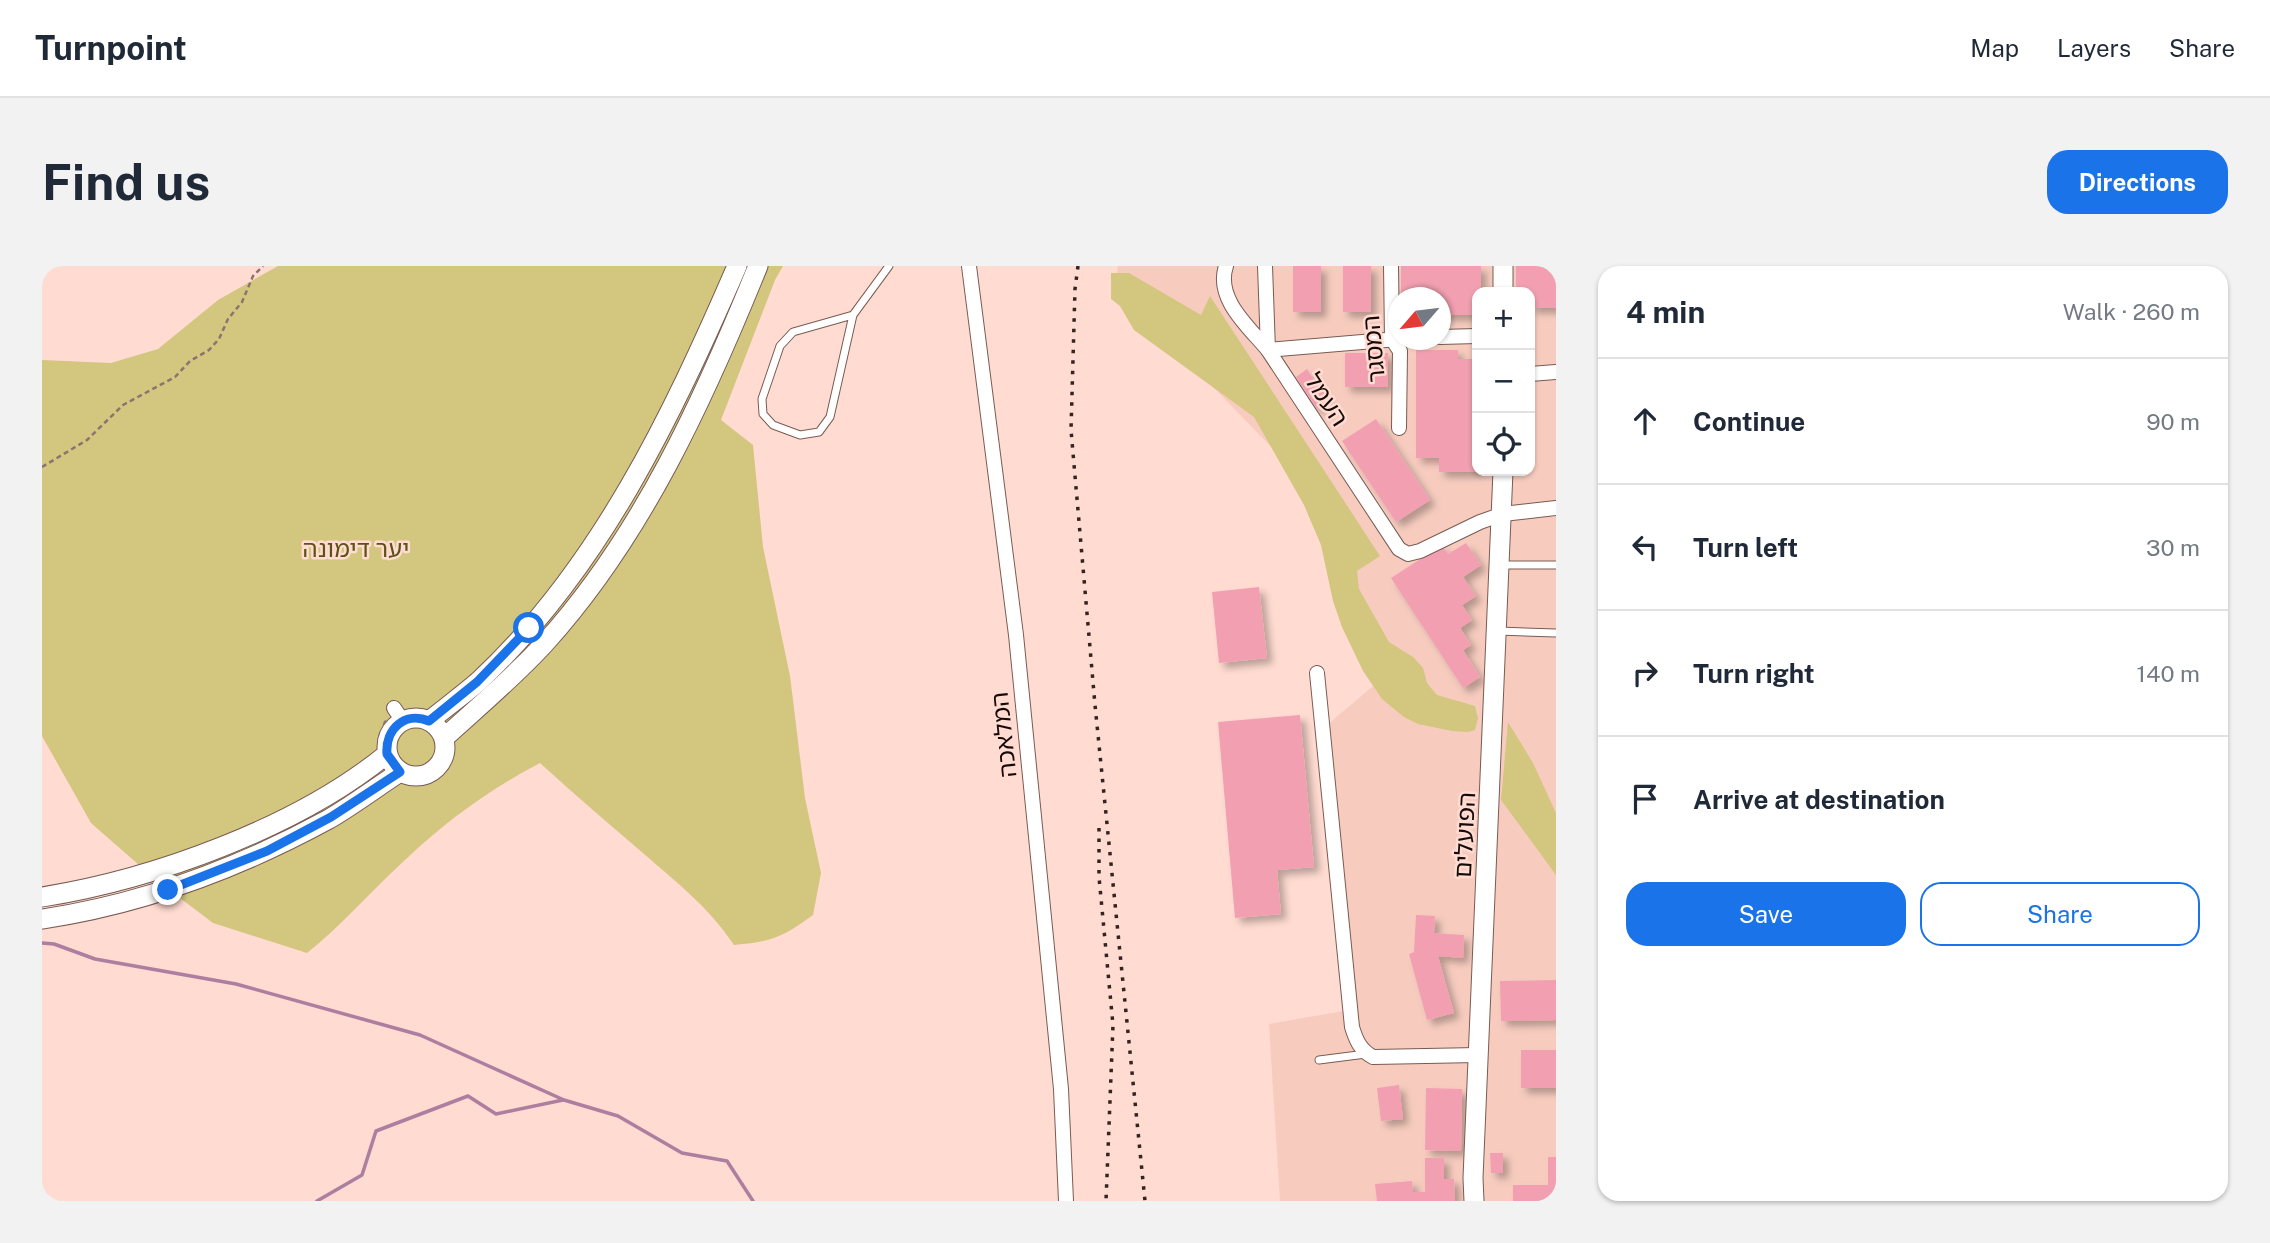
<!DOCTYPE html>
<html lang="en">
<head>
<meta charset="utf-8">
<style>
  :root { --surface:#fff; --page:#f2f2f3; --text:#1f2937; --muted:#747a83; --line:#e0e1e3; --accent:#1a73e8 }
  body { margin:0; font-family:"Public Sans","Noto Sans Hebrew",sans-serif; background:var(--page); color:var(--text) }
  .controls { position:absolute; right:21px; top:21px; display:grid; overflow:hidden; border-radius:14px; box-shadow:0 2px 5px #0004 }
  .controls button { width:63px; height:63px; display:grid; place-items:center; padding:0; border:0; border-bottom:2px solid var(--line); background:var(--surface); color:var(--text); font:35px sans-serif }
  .compass { position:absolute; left:1346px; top:21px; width:63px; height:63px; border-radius:50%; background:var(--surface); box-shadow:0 2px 5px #0004; rotate:242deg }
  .stop { position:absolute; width:21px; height:21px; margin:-16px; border:5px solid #1a73e8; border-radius:50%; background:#fff }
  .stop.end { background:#1a73e8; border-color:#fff; box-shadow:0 2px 7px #0008 }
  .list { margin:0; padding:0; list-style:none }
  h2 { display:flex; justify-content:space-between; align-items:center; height:91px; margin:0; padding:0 28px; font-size:30px }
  h2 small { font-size:23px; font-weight:400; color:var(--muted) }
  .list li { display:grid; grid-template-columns:46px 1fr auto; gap:21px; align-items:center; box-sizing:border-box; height:126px; padding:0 28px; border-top:2px solid var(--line) }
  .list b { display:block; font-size:26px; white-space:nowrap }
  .list em { font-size:23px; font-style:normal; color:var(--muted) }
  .actions { display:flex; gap:14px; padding:21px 28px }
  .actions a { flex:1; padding:16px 0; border:2px solid var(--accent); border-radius:21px; text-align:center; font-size:24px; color:var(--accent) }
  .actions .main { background:var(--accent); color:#fff }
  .icon { flex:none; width:38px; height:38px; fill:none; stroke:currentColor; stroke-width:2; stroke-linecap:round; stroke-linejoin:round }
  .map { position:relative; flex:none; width:1514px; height:935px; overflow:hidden; border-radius:21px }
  header { display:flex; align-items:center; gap:42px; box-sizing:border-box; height:98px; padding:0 35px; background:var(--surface); border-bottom:2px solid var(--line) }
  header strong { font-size:33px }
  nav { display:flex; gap:38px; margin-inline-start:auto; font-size:24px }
  .intro { display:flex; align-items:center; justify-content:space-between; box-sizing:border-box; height:168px; padding:0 42px }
  h1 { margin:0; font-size:49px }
  .button { padding:18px 32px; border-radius:21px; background:var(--accent); color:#fff; font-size:24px; font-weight:700 }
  main { display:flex; gap:42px; padding:0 42px }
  aside { flex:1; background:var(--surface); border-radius:21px; box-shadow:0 2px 5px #0004 }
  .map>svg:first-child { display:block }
  .built { fill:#f7ccbf; fill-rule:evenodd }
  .green { fill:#d3c67f }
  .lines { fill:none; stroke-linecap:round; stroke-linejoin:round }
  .stream { stroke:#ae7ea0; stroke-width:3.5 }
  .building { fill:#f2a0b1; filter:url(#shadow) }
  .lane-casing { stroke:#795b52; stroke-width:9 }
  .street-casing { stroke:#795b52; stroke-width:16 }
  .secondary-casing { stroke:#795b52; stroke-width:21 }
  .path { stroke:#8c746d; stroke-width:2.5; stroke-dasharray:5 3.5; stroke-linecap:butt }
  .lane { stroke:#fff; stroke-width:7 }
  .street { stroke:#fff; stroke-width:14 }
  .secondary { stroke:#fff; stroke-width:19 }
  .rail { stroke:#322420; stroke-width:3.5; stroke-dasharray:3.5 7; stroke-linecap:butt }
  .route { stroke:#1a73e8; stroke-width:9 }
  .labels { text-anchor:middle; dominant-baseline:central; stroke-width:5; stroke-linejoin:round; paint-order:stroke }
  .street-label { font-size:24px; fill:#150a07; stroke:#ffdbd1 }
  .park-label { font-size:24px; fill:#5c5217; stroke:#ffdbd1 }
</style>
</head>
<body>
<header>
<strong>Turnpoint</strong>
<nav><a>Map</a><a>Layers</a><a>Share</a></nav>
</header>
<div class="intro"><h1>Find us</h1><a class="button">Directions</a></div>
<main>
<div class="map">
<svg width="1514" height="935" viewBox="0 0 1514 935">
  <defs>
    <filter id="shadow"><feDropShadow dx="5.5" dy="5.5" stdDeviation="3.5" flood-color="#0004"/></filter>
  </defs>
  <rect width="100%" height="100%" fill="#ffdbd1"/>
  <path class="built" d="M1076 0H1514V935H1238L1227 758 1307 744 1285 459 1343 410 1268 221 1073 20ZM1435 26H1488V205H1435ZM1356 32H1398V74H1356Z"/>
  <g class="green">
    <path d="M236 0H741L733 14 679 154 711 179 721 281 748 410 763 532 779 607 771 649C741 671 729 676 692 679 664 638 637 619 601 587 566 557 532 528 498 497 448 523 403 556 363 594 330 624 300 659 265 687L171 657 113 613 49 557 0 470V94L69 97 116 83 176 34Z"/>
    <polygon points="1069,7 1087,7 1159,49 1168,30 1338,290 1315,305 1317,323 1347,376 1371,391 1381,402 1385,417 1395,429 1433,440 1436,452 1433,464 1426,466 1410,465 1376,458 1362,451 1340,433 1321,405 1300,361 1291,335 1279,279 1262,239 1212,151 1092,64 1078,40 1069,33"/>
    <polygon points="1466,456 1491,497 1514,547 1514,609 1459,534"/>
  </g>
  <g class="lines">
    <g class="stream">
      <polyline points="0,677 12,678 53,693 194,718 378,769 522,834 576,850 640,887 685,895 711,935"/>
      <polyline points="275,935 320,909 334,865 426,830 454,848 521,834"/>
    </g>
  </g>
  <g class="building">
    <rect x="1251" y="0" width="28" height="46"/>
    <rect x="1301" y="0" width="28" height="46"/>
    <polygon points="1359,0 1439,0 1439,26 1435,26 1435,49 1398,49 1398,32 1359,32"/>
    <polygon points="1474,0 1514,0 1514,42 1488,42 1488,26 1474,26"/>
    <polygon points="1374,84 1416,84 1416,93 1435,93 1435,206 1397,206 1397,192 1374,192"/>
    <rect x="1303" y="87" width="43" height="34"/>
    <polygon points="1265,103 1286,136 1275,143 1254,111"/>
    <polygon points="1334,153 1388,234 1354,256 1300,175"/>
    <polygon points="1424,277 1439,299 1421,311 1434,330 1420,339 1430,354 1418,362 1429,379 1421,384 1438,411 1421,422 1349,312 1400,279 1406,288"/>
    <polygon points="1217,321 1225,392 1177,397 1170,326"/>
    <polygon points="1258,449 1272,601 1235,604 1239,648 1193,652 1176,456"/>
    <polygon points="1374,649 1393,650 1392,667 1422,669 1421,692 1396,690 1412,747 1385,754 1367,688 1372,686"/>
    <polygon points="1514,714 1514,754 1459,755 1458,715"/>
    <rect x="1479" y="784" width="35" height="38"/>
    <polygon points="1357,819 1361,853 1339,855 1335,822"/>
    <polygon points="1384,822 1420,823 1419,885 1383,884"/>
    <polygon points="1448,887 1461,887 1461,907 1449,907"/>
    <polygon points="1506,891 1514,891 1514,935 1471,935 1471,919 1506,919"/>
    <polygon points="1383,892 1402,892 1402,913 1412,913 1413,935 1335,935 1333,918 1370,915 1371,926 1383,926"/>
  </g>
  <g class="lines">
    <defs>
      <g id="lane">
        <polyline points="811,49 751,66 738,80 720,133 721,148 731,159 758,169 777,166 788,151 811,49 847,0"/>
        <polyline points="1459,299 1514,299"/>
        <polyline points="1456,365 1514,367"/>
        <polyline points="1277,794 1324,788"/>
      </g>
      <g id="street">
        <polyline points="927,0 974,369 1019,823 1024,935"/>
        <path d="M1184 0C1173 33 1207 61 1226 84L1356 73"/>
        <polyline points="1223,0 1226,84 1357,283 1366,288 1378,285 1438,256 1461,248 1514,242"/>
        <polyline points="1349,0 1350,73 1358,85 1357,162"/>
        <polyline points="1398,71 1435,70"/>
        <polyline points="1488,108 1514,106"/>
        <path d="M1275 407 1310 761C1314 774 1318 784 1331 791L1436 789"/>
        <polyline points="352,442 361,455"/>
      </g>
      <g id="secondary">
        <polyline points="1461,0 1461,26"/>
        <circle cx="374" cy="481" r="29"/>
        <path d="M387 455C403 442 421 429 437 415 558 302 630 150 695 0"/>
        <path d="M402 472C436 441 472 411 503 377 600 270 662 133 716 0"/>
        <path d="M0 631C113 613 256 561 345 488"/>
        <path d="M0 653C101 638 197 602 287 553 311 539 335 521 358 506"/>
        <polyline points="1432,935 1431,912 1461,205"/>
      </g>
    </defs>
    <use href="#lane" class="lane-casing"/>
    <use href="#street" class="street-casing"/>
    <use href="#secondary" class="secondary-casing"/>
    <g class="path">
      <polyline points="0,201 45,174 81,139 133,111 148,95 167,84 177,73 186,53 200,36 211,10 221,0"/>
      <polyline points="336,475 343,456 347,453"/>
    </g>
    <use href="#lane" class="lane"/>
    <use href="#street" class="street"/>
    <use href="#secondary" class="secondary"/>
    <g class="rail">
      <polyline points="1036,0 1033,23 1029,164 1053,439 1103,935"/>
      <polyline points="1057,562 1057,611 1071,759 1064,935"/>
    </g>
  </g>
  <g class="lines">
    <path class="route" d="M126 624 225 585 289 551 358 506 345 488C343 463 363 445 387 455L435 416 487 362"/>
  </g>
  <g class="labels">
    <g class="street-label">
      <text transform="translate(1331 83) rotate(-95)">המסגר</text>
      <text transform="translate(1285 133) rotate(57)">העמל</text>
      <text transform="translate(961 469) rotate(-96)">המלאכה</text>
      <text transform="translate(1422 569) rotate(-87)">הפועלים</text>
    </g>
    <g class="park-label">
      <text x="314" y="282">יער דימונה</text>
    </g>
  </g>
</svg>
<div class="controls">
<button>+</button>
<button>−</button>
<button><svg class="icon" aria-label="locate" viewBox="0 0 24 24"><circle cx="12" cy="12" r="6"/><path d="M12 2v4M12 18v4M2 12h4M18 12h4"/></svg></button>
</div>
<svg class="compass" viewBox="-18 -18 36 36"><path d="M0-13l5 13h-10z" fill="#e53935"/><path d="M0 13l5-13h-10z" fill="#747a83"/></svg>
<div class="stop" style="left:487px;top:362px"></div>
<div class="stop end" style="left:126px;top:624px"></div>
</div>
<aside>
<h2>4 min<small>Walk · 260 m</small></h2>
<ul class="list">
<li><svg class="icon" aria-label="ahead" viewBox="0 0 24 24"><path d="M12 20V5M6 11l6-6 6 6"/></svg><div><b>Continue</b></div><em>90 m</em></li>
<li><svg class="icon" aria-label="left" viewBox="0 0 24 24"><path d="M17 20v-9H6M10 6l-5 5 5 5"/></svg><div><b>Turn left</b></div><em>30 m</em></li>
<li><svg class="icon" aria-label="right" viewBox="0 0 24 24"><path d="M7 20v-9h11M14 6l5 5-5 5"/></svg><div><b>Turn right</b></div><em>140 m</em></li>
<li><svg class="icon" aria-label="arrive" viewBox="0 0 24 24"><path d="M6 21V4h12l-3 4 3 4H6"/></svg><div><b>Arrive at destination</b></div></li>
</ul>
<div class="actions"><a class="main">Save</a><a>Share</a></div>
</aside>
</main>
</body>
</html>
